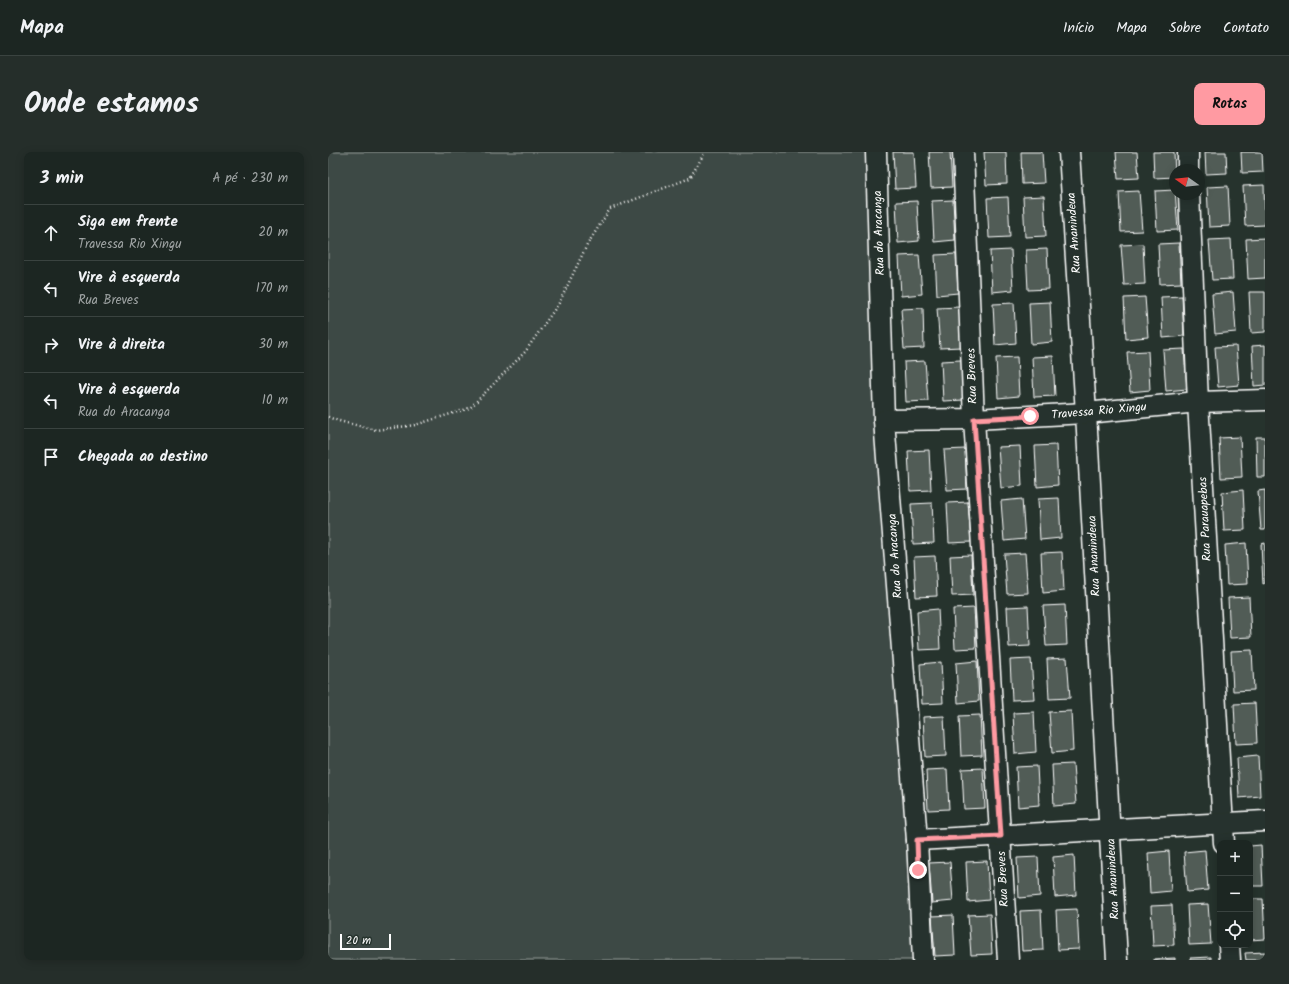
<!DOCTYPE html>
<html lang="pt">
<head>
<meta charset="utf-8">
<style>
  :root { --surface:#1c2622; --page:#252e2a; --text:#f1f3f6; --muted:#a0a5a5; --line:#3a4340; --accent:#ff9aa2 }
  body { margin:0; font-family:Kalam,sans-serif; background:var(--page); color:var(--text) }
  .controls { position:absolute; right:12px; bottom:12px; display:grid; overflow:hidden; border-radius:8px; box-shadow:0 2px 10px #0003 }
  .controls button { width:36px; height:36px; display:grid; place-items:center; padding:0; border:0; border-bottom:1px solid var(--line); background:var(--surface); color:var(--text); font:20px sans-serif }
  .compass { position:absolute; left:841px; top:12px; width:36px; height:36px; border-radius:50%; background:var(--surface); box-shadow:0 2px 10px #0003; rotate:285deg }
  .scale { position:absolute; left:12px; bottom:10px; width:51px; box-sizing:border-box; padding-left:4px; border:2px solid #fff; border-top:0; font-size:11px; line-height:14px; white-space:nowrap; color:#fff; -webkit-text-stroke:3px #26332d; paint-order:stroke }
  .stop { position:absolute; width:12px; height:12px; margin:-9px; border:3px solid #ff9aa2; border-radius:50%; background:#fff }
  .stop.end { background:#ff9aa2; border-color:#fff; box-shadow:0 1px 4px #0008 }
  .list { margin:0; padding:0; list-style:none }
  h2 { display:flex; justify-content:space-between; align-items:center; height:52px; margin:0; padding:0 16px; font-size:17px }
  h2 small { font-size:13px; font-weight:400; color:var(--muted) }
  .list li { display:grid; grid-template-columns:26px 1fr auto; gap:12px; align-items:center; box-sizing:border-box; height:56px; padding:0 16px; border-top:1px solid var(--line) }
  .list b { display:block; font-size:15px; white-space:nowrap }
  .list p { margin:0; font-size:13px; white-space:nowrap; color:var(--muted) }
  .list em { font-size:13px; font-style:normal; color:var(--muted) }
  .icon { flex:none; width:22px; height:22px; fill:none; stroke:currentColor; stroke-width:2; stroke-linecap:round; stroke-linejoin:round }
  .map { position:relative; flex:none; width:937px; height:808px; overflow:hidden; border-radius:8px }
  header { display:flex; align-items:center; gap:24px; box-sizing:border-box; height:56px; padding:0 20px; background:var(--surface); border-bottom:1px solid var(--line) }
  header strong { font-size:19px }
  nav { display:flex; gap:22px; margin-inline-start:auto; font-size:14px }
  .intro { display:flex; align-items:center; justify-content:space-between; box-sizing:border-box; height:96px; padding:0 24px }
  h1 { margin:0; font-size:28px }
  .button { padding:10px 18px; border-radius:8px; background:var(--accent); color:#111; font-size:14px; font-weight:700 }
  main { display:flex; gap:24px; padding:0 24px }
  aside { flex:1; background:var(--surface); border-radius:8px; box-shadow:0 2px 10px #0003 }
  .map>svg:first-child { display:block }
  .green { fill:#3e4944; stroke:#9ea4a2 }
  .building { fill:#515c57; stroke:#fff }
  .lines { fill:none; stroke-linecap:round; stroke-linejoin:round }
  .street-casing { stroke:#fff; stroke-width:23 }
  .path { stroke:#fff; stroke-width:2.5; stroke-dasharray:1 3; stroke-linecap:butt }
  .street { stroke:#26332d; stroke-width:20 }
  .route { stroke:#ff9aa2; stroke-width:5 }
  .labels { text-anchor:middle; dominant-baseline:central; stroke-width:4; stroke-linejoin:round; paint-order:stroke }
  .street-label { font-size:12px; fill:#fff; stroke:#26332d }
</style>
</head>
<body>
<header>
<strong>Mapa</strong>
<nav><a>Início</a><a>Mapa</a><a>Sobre</a><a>Contato</a></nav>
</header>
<div class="intro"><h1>Onde estamos</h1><a class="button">Rotas</a></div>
<main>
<aside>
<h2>3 min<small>A pé · 230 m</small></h2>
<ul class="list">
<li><svg class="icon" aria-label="ahead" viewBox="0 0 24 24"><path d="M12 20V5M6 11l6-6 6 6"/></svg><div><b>Siga em frente</b><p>Travessa Rio Xingu</p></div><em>20 m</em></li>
<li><svg class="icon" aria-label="left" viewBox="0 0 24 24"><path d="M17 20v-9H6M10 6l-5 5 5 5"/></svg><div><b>Vire à esquerda</b><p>Rua Breves</p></div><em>170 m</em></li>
<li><svg class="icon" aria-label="right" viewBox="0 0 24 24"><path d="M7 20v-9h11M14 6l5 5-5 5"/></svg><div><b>Vire à direita</b></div><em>30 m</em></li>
<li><svg class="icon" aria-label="left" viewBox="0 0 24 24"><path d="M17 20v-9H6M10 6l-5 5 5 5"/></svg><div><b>Vire à esquerda</b><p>Rua do Aracanga</p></div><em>10 m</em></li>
<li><svg class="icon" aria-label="arrive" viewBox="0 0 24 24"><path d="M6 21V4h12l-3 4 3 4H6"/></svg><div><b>Chegada ao destino</b></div></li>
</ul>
</aside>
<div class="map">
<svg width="937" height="808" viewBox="0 0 937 808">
  <rect width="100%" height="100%" fill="#26332d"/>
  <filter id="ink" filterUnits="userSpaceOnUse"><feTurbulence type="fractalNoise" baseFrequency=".025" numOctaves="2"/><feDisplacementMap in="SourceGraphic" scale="8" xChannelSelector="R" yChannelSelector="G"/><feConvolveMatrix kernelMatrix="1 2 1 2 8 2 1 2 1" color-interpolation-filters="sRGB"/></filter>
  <g filter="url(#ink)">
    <polygon class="green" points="0,0 544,0 586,808 0,808"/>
    <g class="building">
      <polygon points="565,0 586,0 588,36 567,37"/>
      <polygon points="601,0 622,0 624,35 603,36"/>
      <polygon points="656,0 678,0 679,32 658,33"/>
      <polygon points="693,0 714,0 716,31 694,32"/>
      <polygon points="788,0 809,0 811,26 790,27"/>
      <polygon points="825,0 846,0 847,25 826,26"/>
      <polygon points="877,0 898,0 899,21 878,22"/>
      <polygon points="913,0 934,0 935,20 914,21"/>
      <polygon points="936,33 937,73 917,74 915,34"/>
      <polygon points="900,34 902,74 881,75 879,35"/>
      <polygon points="847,38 850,78 829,79 827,39"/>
      <polygon points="811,39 814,79 793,80 791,40"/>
      <polygon points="716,44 718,84 697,85 695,45"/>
      <polygon points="680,45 682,85 661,86 659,46"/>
      <polygon points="625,48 627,88 606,90 604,49"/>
      <polygon points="589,49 591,89 570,91 568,50"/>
      <polygon points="937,86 937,126 920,127 918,87"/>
      <polygon points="903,87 905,127 884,128 881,88"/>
      <polygon points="851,91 853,131 832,132 830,92"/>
      <polygon points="815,92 817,132 796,133 793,93"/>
      <polygon points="719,97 721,137 700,138 698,98"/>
      <polygon points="683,98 685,138 664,140 662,99"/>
      <polygon points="628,102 630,141 609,143 607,103"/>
      <polygon points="591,103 594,142 573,144 571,104"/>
      <polygon points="905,140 908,180 887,182 884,142"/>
      <polygon points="921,140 937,140 937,180 923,181"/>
      <polygon points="854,144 856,184 835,186 833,145"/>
      <polygon points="817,145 820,185 798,187 796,146"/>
      <polygon points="722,150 724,190 703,192 701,151"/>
      <polygon points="686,151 688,191 667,193 665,152"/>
      <polygon points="631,155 633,195 612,196 609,156"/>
      <polygon points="595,156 596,196 576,197 573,157"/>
      <polygon points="937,193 937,233 926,234 924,194"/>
      <polygon points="908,194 911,233 890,235 887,195"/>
      <polygon points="856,197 859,237 838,239 835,198"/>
      <polygon points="820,199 822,238 802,240 799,200"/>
      <polygon points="725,204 727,244 706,245 704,205"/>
      <polygon points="689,205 691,244 670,246 668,206"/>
      <polygon points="633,208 636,248 615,249 613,209"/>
      <polygon points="597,209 600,249 578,250 576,210"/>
      <polygon points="912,285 914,325 893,326 891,286"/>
      <polygon points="928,285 937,285 937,325 929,325"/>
      <polygon points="728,293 730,333 709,335 707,294"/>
      <polygon points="692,294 694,334 673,336 670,295"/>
      <polygon points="637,297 639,337 619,338 616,298"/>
      <polygon points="601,298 603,338 582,339 580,299"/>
      <polygon points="915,338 917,378 896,379 894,340"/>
      <polygon points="937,338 937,378 933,378 930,339"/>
      <polygon points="731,346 733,386 712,388 710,347"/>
      <polygon points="694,347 697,387 676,389 673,349"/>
      <polygon points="640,350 643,390 621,391 619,351"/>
      <polygon points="604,351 606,391 585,392 583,352"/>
      <polygon points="918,391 920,432 899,433 897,393"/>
      <polygon points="937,391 937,431 935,432 933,392"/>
      <polygon points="734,400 736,439 715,441 713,401"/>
      <polygon points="697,401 700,441 679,442 676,402"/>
      <polygon points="643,403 645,443 624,444 622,404"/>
      <polygon points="607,404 609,444 588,445 586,405"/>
      <polygon points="921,445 923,485 902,486 900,446"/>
      <polygon points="737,453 739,493 718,494 715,454"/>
      <polygon points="700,454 702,494 681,495 679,455"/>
      <polygon points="646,456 648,496 627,497 625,457"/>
      <polygon points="610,457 612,497 591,498 589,459"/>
      <polygon points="924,498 926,538 905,539 903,499"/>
      <polygon points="739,506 742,546 721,547 719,507"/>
      <polygon points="703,507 706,547 684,548 682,508"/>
      <polygon points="649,509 651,549 630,551 628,511"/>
      <polygon points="613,510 615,551 594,552 592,512"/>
      <polygon points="927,551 929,591 908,592 906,552"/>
      <polygon points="743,559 745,599 724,601 721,560"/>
      <polygon points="706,560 708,600 687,602 685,561"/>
      <polygon points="652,563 654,603 633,604 631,564"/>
      <polygon points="616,564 618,604 597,605 595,565"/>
      <polygon points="930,604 932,644 911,646 909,606"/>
      <polygon points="745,612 748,652 726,654 724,613"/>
      <polygon points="709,614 711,653 690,655 688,615"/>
      <polygon points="655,616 657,656 636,657 634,617"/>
      <polygon points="619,617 621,657 600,658 598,618"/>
      <polygon points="933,693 935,734 922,734 922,694"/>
      <polygon points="877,698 880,738 859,740 856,700"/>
      <polygon points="841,699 843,739 822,741 820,701"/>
      <polygon points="746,703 748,743 727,745 725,705"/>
      <polygon points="710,705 712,744 691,746 689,706"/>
      <polygon points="659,709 661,748 640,750 638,710"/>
      <polygon points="622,710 625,749 604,751 601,711"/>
      <polygon points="922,747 935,747 937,787 922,788"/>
      <polygon points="880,752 883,792 861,793 859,753"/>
      <polygon points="844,753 846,793 825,794 823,754"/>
      <polygon points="749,757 751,797 730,798 728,758"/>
      <polygon points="713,758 715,798 694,799 692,759"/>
      <polygon points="662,762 664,802 643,803 640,763"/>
      <polygon points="625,763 627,803 607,804 604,764"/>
      <polygon points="937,800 937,808 918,808 917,801"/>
      <polygon points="883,805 883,808 862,808 862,806"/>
      <polygon points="847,806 847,808 826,808 826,807"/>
    </g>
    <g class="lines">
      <defs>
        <g id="street">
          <polyline points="548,0 556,268 589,688 595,808"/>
          <polyline points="635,0 646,267 680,808"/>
          <polyline points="741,0 758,261 789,808"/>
          <polyline points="860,0 860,18"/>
          <polyline points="861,42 870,250 896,691"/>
          <polyline points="556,268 646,267 758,261 870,250 937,248"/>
          <polyline points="589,688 937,669"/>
          <polyline points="901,793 902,808"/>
        </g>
      </defs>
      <use href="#street" class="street-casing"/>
      <polyline class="path" points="0,265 11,269 48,278 87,273 142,256 197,200 231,151 259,93 282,57 362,26 377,0"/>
      <use href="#street" class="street"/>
    </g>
  </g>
  <g class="lines" filter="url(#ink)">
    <polyline class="route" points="590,718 589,688 673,684 646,267 702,264"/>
  </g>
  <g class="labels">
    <g class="street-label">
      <text transform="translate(551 81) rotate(-92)">Rua do Aracanga</text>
      <text transform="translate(746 81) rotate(-94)">Rua Ananindeua</text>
      <text transform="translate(644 224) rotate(-92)">Rua Breves</text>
      <text transform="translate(771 259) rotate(-5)">Travessa Rio Xingu</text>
      <text transform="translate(877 367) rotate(-93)">Rua Parauapebas</text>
      <text transform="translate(567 404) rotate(-94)">Rua do Aracanga</text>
      <text transform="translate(766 404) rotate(-93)">Rua Ananindeua</text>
      <text transform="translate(675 727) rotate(-93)">Rua Breves</text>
      <text transform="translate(785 727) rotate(-93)">Rua Ananindeua</text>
    </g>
  </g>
</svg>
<div class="controls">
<button>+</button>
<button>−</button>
<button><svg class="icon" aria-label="locate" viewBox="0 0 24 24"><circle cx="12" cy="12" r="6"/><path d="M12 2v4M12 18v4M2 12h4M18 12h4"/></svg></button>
</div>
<svg class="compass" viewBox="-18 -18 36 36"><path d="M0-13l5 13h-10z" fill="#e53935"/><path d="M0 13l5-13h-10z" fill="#a0a5a5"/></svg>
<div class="scale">20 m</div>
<div class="stop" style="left:702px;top:264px"></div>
<div class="stop end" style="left:590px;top:718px"></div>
</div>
</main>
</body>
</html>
